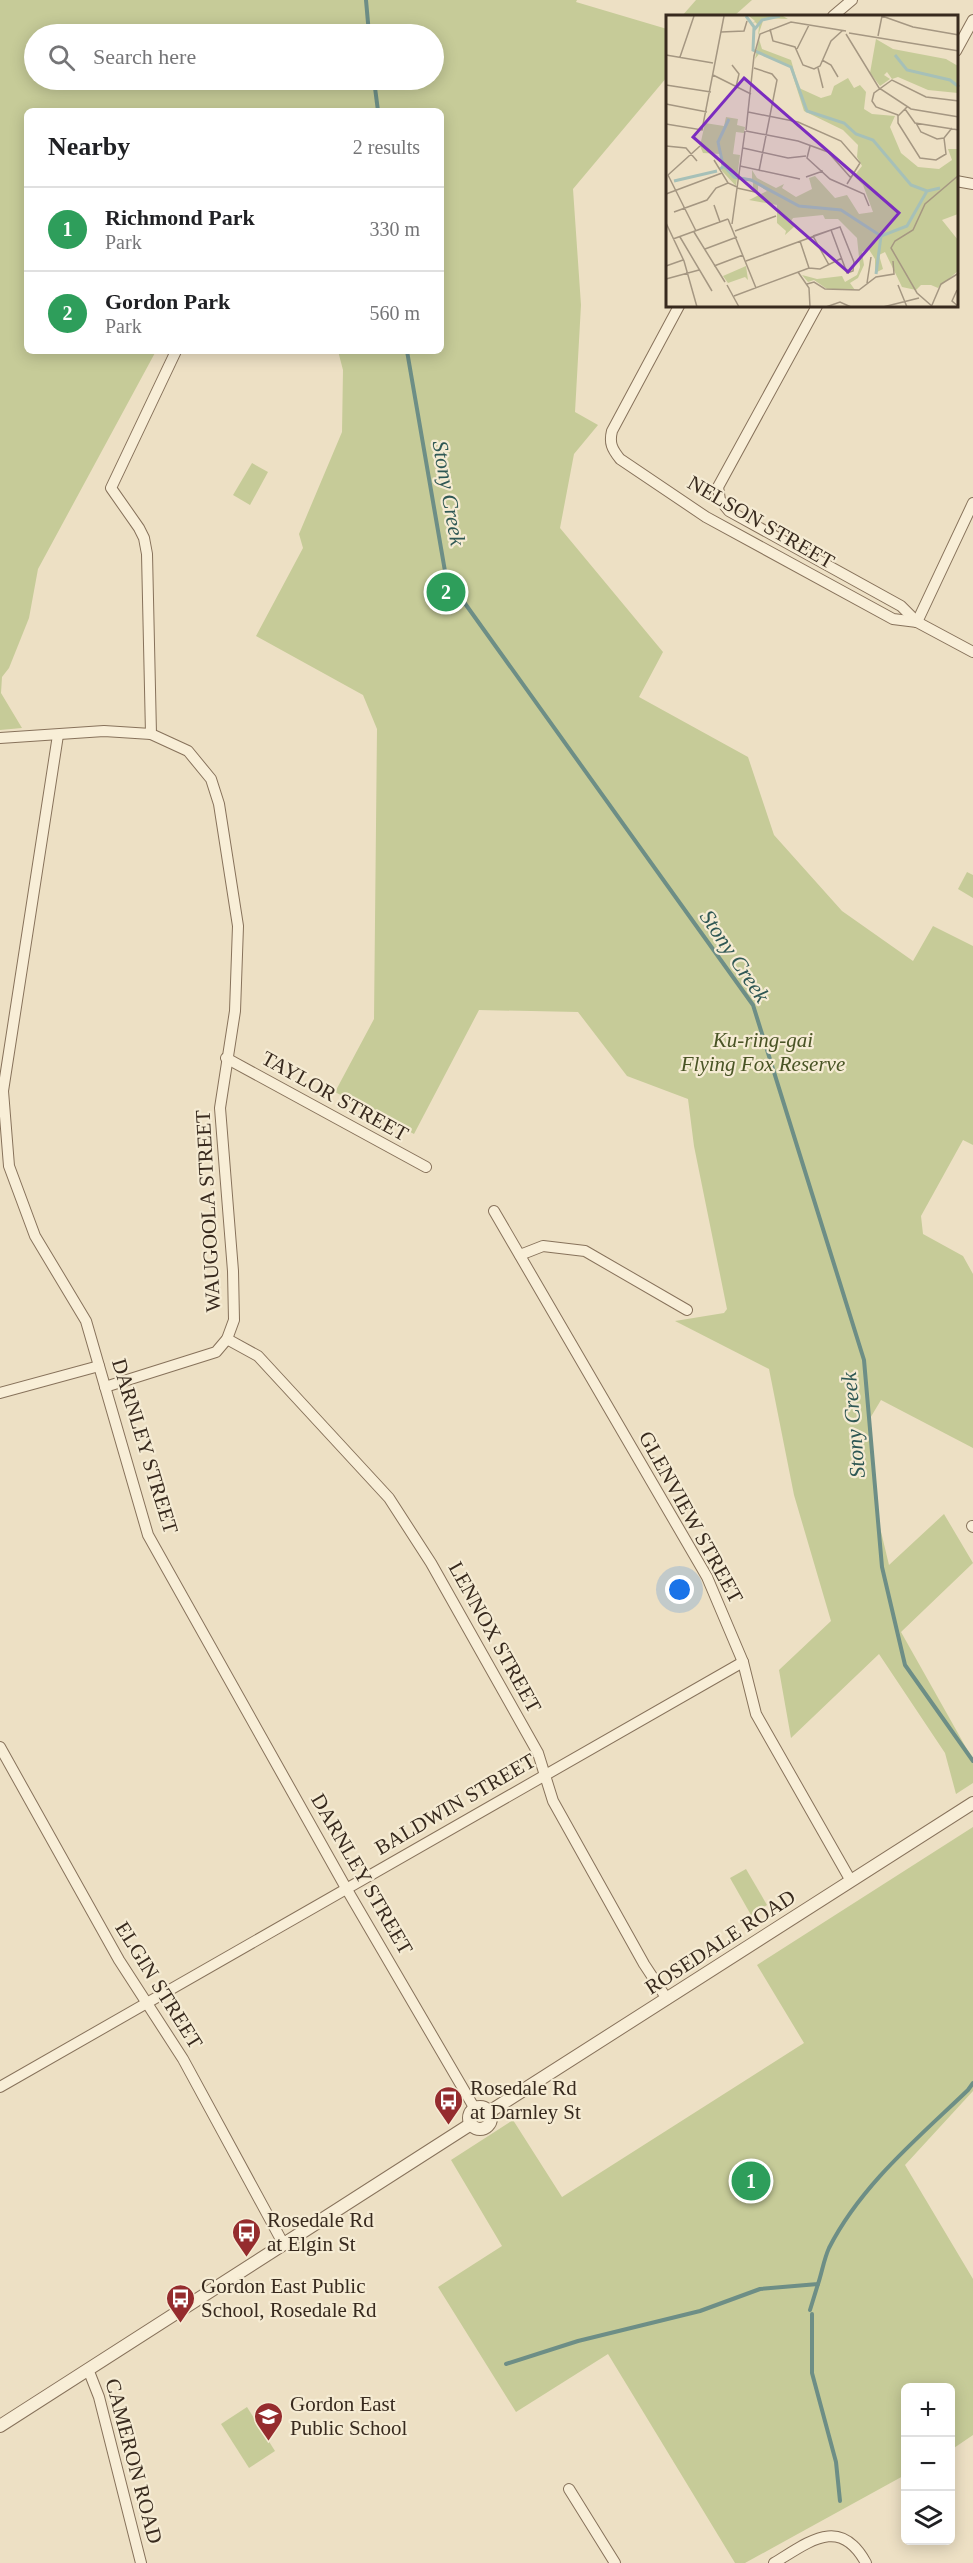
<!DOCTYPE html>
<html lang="en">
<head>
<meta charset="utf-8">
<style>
  :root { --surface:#fff; --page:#f6f6f6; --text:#202124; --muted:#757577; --line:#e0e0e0; --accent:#111827 }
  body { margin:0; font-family:Georgia,serif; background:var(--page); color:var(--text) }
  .controls { position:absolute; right:18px; bottom:18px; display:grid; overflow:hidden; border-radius:9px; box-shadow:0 3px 15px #0003 }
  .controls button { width:54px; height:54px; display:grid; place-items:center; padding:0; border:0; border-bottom:2px solid var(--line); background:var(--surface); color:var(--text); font:30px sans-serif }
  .you { position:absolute; left:680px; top:1590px; width:21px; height:21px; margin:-15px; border:4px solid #fff; border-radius:50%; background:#1a73e8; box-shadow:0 0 0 9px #1a73e833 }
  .badge { display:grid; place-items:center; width:39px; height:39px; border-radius:50%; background:var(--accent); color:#fff; font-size:20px; font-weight:700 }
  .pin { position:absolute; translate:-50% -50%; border:3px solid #fff; box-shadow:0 2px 6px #0006 }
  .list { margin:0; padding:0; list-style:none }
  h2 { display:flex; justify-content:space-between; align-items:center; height:78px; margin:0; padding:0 24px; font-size:26px }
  h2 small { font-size:20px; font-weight:400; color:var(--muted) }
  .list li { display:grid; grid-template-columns:39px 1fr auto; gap:18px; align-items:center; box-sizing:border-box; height:84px; padding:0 24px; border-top:2px solid var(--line) }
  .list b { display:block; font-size:22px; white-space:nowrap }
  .list p { margin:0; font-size:20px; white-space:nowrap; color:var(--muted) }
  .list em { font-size:20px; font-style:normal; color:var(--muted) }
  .icon { flex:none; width:33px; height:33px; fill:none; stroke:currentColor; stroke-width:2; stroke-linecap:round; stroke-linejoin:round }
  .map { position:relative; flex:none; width:973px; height:2563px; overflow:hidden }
  .search { position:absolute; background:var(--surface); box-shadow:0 3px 15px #0003; left:24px; top:24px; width:420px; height:66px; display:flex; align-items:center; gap:15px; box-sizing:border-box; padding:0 21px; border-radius:33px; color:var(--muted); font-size:22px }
  .panel { position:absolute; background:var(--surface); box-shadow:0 3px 15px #0003; left:24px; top:108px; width:420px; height:246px; border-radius:9px }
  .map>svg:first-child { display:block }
  .green { fill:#c6cb98; fill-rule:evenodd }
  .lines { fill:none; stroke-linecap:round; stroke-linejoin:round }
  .stream { stroke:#6d8e86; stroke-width:4 }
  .minor-casing { stroke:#87725b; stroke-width:12 }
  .tertiary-casing { stroke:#87725b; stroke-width:14 }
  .minor { stroke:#f8eed7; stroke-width:10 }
  .tertiary { stroke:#f8eed7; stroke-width:12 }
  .labels { text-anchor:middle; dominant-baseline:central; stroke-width:4.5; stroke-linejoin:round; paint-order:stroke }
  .street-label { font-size:21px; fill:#382a1e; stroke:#f5ebd3 }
  .park-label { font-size:21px; font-style:italic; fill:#495425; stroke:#f5ebd3 }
  .poi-label { font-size:21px; fill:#382a1e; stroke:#f5ebd3; text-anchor:start }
  .water-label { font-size:22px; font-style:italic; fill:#2e5754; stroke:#f5ebd3 }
  .inset-river { fill:none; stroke:#a6c0b8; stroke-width:3 }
  .inset-road { fill:none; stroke:#a59782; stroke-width:1.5 }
  .view { fill:#7b2cbf; fill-opacity:0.15; stroke:#7b2cbf; stroke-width:3 }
  .inset-edge { fill:none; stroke:#382a1e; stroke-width:3 }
</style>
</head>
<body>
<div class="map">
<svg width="973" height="2563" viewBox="0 0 973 2563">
  <rect width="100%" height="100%" fill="#ede0c4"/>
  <g class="green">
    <path d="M0 0H577L576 2 667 29V77L573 189 581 305 575 412 598 425 574 454 560 528 663 652 639 697 748 757 774 835 842 911 913 961 933 926 973 946V1145L963 1140 921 1216 923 1234 963 1256 973 1274V1448L881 1400 869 1420 877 1515 889 1565 944 1514 973 1563 901 1632 973 1760V1783L956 1794 945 1753 879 1654 791 1738 779 1670 831 1621 794 1495 769 1369 675 1321 724 1313 727 1309 694 1146 688 1099 627 1076 578 1012 479 1010 414 1134 335 1092 374 1019 377 729 363 695 256 636 303 548 299 534 342 432 343 370 338 351H441V111H27V351H156L38 569 29 618 9 668 2 677 1 693 22 728 0 730ZM34 34H434V80H34Z"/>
    <polygon points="696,0 752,0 734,16 682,16"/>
    <polygon points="252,463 268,472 250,505 233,495"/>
    <polygon points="967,872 973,875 973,898 958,889"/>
    <polygon points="973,1827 973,2091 905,2165 973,2279 973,2435 951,2450 950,2388 906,2388 905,2475 745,2563 735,2563 608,2354 516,2412 438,2287 502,2246 451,2160 513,2120 562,2197 804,2043 757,1965"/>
    <polygon points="746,1869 767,1905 751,1915 730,1878"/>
    <polygon points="247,2407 275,2451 249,2468 221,2424"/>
  </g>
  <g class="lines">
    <g class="stream">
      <polyline points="366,0 369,34"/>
      <polyline points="374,80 378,111"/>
      <polyline points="407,351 446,577 753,1005 864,1360 882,1567 905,1665 973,1761"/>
      <polyline points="810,2310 818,2284"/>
      <polyline points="812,2314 812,2373 836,2462 840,2501"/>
      <path d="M506 2364 578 2341 700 2311 760 2289 818 2284C822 2272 824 2259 829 2248 861 2185 918 2138 968 2090L973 2083"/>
    </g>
    <defs>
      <g id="minor">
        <polyline points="833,16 852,0"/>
        <polyline points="956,51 973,20"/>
        <polyline points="956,181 973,184"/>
        <path d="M679 306 612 431C609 443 612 449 620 459L706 517 893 619 917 622"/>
        <polyline points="817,306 718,487 720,500 729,511 901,606 917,622 973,652"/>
        <polyline points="917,622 973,503"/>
        <polyline points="58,735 3,1091 9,1166 35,1236 86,1321 148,1535 346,1888 475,2109"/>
        <polyline points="0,738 104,731 151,734"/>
        <polyline points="226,1058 426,1167"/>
        <polyline points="494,1211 707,1577 743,1662 756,1714 851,1881"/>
        <polyline points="520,1255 543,1246 585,1251 687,1310"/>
        <polyline points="227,1339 258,1356 389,1498 431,1563 538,1753 553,1801 644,1964 667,1999"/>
        <polyline points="105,1387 216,1352 227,1339 234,1320 233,1271 220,1108 235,1011 238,926 219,804 211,779 188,751 151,734 147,554 144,538 139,528 111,488 176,351"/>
        <polyline points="0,1393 99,1366"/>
        <polyline points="972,1526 973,1527"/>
        <polyline points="0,1747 119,1960 183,2059 284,2245"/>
        <polyline points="0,2087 743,1662"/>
        <polyline points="88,2369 99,2397 141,2563"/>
        <polyline points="569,2489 615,2563"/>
        <path d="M774 2563C809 2542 840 2515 866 2563"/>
      </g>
      <g id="tertiary">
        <circle cx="480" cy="2118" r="11"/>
        <polyline points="489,2112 973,1803"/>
        <polyline points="0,2426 471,2124"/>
      </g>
    </defs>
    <use href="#minor" class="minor-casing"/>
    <use href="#tertiary" class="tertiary-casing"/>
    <use href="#minor" class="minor"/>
    <use href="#tertiary" class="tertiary"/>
  </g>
  <defs>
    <symbol id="bus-pin" viewBox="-11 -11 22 30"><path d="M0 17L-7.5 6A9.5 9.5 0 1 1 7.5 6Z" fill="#952c2e" stroke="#f5ebd3"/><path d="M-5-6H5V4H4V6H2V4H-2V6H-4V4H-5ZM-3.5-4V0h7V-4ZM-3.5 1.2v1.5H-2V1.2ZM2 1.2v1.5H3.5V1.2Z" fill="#fff"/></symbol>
    <symbol id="school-pin" viewBox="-11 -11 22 30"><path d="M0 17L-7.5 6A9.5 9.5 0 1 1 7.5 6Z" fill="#952c2e" stroke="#f5ebd3"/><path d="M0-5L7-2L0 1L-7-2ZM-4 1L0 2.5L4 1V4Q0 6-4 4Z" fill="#fff"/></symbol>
  </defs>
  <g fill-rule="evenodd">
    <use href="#bus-pin" x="432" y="2084" width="33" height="45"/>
    <use href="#bus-pin" x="230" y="2216" width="33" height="45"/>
    <use href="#bus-pin" x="164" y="2282" width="33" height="45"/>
    <use href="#school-pin" x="252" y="2400" width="33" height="45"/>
  </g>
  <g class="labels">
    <g class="street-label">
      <text transform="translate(761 522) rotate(30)">NELSON STREET</text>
      <text transform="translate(335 1096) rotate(29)">TAYLOR STREET</text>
      <text transform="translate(208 1211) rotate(-93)">WAUGOOLA STREET</text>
      <text transform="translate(145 1446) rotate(73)">DARNLEY STREET</text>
      <text transform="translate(691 1517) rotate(61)">GLENVIEW STREET</text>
      <text transform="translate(495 1637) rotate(61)">LENNOX STREET</text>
      <text transform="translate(455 1804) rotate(-30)">BALDWIN STREET</text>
      <text transform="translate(362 1874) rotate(60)">DARNLEY STREET</text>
      <text transform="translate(720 1942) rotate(-33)">ROSEDALE ROAD</text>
      <text transform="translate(159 1985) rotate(58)">ELGIN STREET</text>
      <text transform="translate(134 2461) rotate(75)">CAMERON ROAD</text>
    </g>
    <g class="park-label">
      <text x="763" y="1040">Ku-ring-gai<tspan x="763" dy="24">Flying Fox Reserve</tspan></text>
    </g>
    <g class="poi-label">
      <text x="470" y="2088">Rosedale Rd<tspan x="470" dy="24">at Darnley St</tspan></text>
      <text x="267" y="2220">Rosedale Rd<tspan x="267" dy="24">at Elgin St</tspan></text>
      <text x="201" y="2286">Gordon East Public<tspan x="201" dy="24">School, Rosedale Rd</tspan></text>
      <text x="290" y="2404">Gordon East<tspan x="290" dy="24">Public School</tspan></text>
    </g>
    <g class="water-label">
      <text transform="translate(449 493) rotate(80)">Stony Creek</text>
      <text transform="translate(735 956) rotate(56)">Stony Creek</text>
      <text transform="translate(853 1425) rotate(-95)">Stony Creek</text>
    </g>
  </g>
  <g transform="translate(666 15)">
    <rect width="292" height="292" fill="#ede0c4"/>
    <path d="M83 1H117L122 4 98 3 92 21 93 11 89 7 84 11 89 6ZM93 24 96 34 125 45 133 73 155 83 165 80 168 71 182 63 188 73 194 70 200 77 198 94 206 99 229 101 224 112 235 138 252 152 273 154 286 145 282 134H292V199L276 205 292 225V256L272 273 265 270H255L250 275 236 272 219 237 213 240 217 254 209 258V244L202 233 196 237 198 250 192 263 184 268 189 275 161 274 148 265 142 267 136 260 151 264 176 261 179 267 191 260 194 252 191 223 172 204H159L157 200 127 203 124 208 129 211 119 220 120 216 111 208V190L83 185 101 176 92 170V176L87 175V167L74 164V162L86 164V155L91 163 110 173 118 169 116 173 130 182 146 174 143 163 149 161 169 183 181 180 193 199 207 197 197 170 188 161 196 151 191 142 192 130 177 115 138 96 124 52 93 39 89 44ZM210 24 227 34 280 44 292 51V78L262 75 232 62 226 64 221 57 218 60 224 64 214 71 204 58ZM60 102 72 104 71 110 79 112 78 118 70 117 67 139 74 140 70 171 56 156 54 139 37 138 34 131 39 108 58 111ZM80 251 82 265 79 262 62 268 57 261Z" fill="#c6cb98"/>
    <path class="inset-river" d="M80 1 88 12 87 35 125 52 141 96 178 108 190 119 207 125 245 170 261 176M88 15 96 5 114 1M229 40 241 55 284 65 293 72M57 150 52 127 63 104M54 154 58 151 68 162 85 165 133 191 175 195 215 221M8 166 51 156M210 259 215 221 241 211 261 176 274 173"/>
    <path class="inset-road" d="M216 1 247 12 293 20M104 14 107 26 129 32 137 50 148 54 154 51 165 26 176 16M55 17 78 16 81 6M183 18 293 36M180 19 213 73 245 94 293 102M212 21 216 1M131 34 143 10M0 40 47 48M14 42 28 1M156 45 165 50 172 62M66 50 73 59 70 72M88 53 106 59 111 65 93 156M152 53 157 73M47 60 85 79M0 70 45 77M0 89 41 97M241 92 232 101V108L254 143 270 145 280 139 278 123M239 94 249 108 293 115M82 97 132 107 175 126 194 148 181 169M232 100 210 92 206 86 208 78 226 65 260 82 293 86M250 108 255 117 271 124 278 123 286 113M0 109 36 115 58 1M80 115 88 41 94 19 125 7 180 16M80 116 132 126 162 137 185 163M0 131 20 133 31 146M144 131 141 143 164 164 198 179 203 191M77 133 122 143 140 141M48 145 62 168 71 172M74 151 134 164M2 160 30 216M2 160 34 131M140 162 157 156M71 173 89 177M0 179 56 158M48 190 54 207M8 197 41 185 50 173 62 168M62 204 90 273M0 208 18 246 31 292M66 209 79 116M69 216 110 201M28 217 59 267M147 221 163 250M14 222 46 276M7 224 62 204M134 226 143 253M39 234 71 222M80 246 165 215 181 258 187 256 188 247 174 212 147 221M0 251 17 245M48 251 77 240M132 257 143 273 144 292M0 264 33 255M201 268 205 242M141 269 148 267 159 274 193 275 210 262 228 259 227 246M61 270 73 292M232 270 241 292M291 275 286 286 293 292M68 281 143 253 154 254 176 243M266 290 275 269 293 258M160 292 174 287 185 292M217 292 253 283M267 292 251 278 225 233 229 226 247 215 259 189 293 160"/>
    <path class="view" d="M78 63 233 198 182 257 27 122Z"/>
    <rect width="292" height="292" class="inset-edge"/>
  </g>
</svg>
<div class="controls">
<button>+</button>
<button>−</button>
<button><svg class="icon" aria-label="layers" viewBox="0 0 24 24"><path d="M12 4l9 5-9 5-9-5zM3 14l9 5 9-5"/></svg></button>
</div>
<div class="you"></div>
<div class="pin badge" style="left:751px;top:2181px;background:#2e9e5b">1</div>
<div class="pin badge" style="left:446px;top:592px;background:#2e9e5b">2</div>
<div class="search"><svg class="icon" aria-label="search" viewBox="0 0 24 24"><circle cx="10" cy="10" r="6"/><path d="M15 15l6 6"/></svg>Search here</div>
<section class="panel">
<h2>Nearby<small>2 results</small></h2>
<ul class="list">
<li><span class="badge" style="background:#2e9e5b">1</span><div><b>Richmond Park</b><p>Park</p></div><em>330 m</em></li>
<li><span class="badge" style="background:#2e9e5b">2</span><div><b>Gordon Park</b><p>Park</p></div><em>560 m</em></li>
</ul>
</section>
</div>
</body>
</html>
